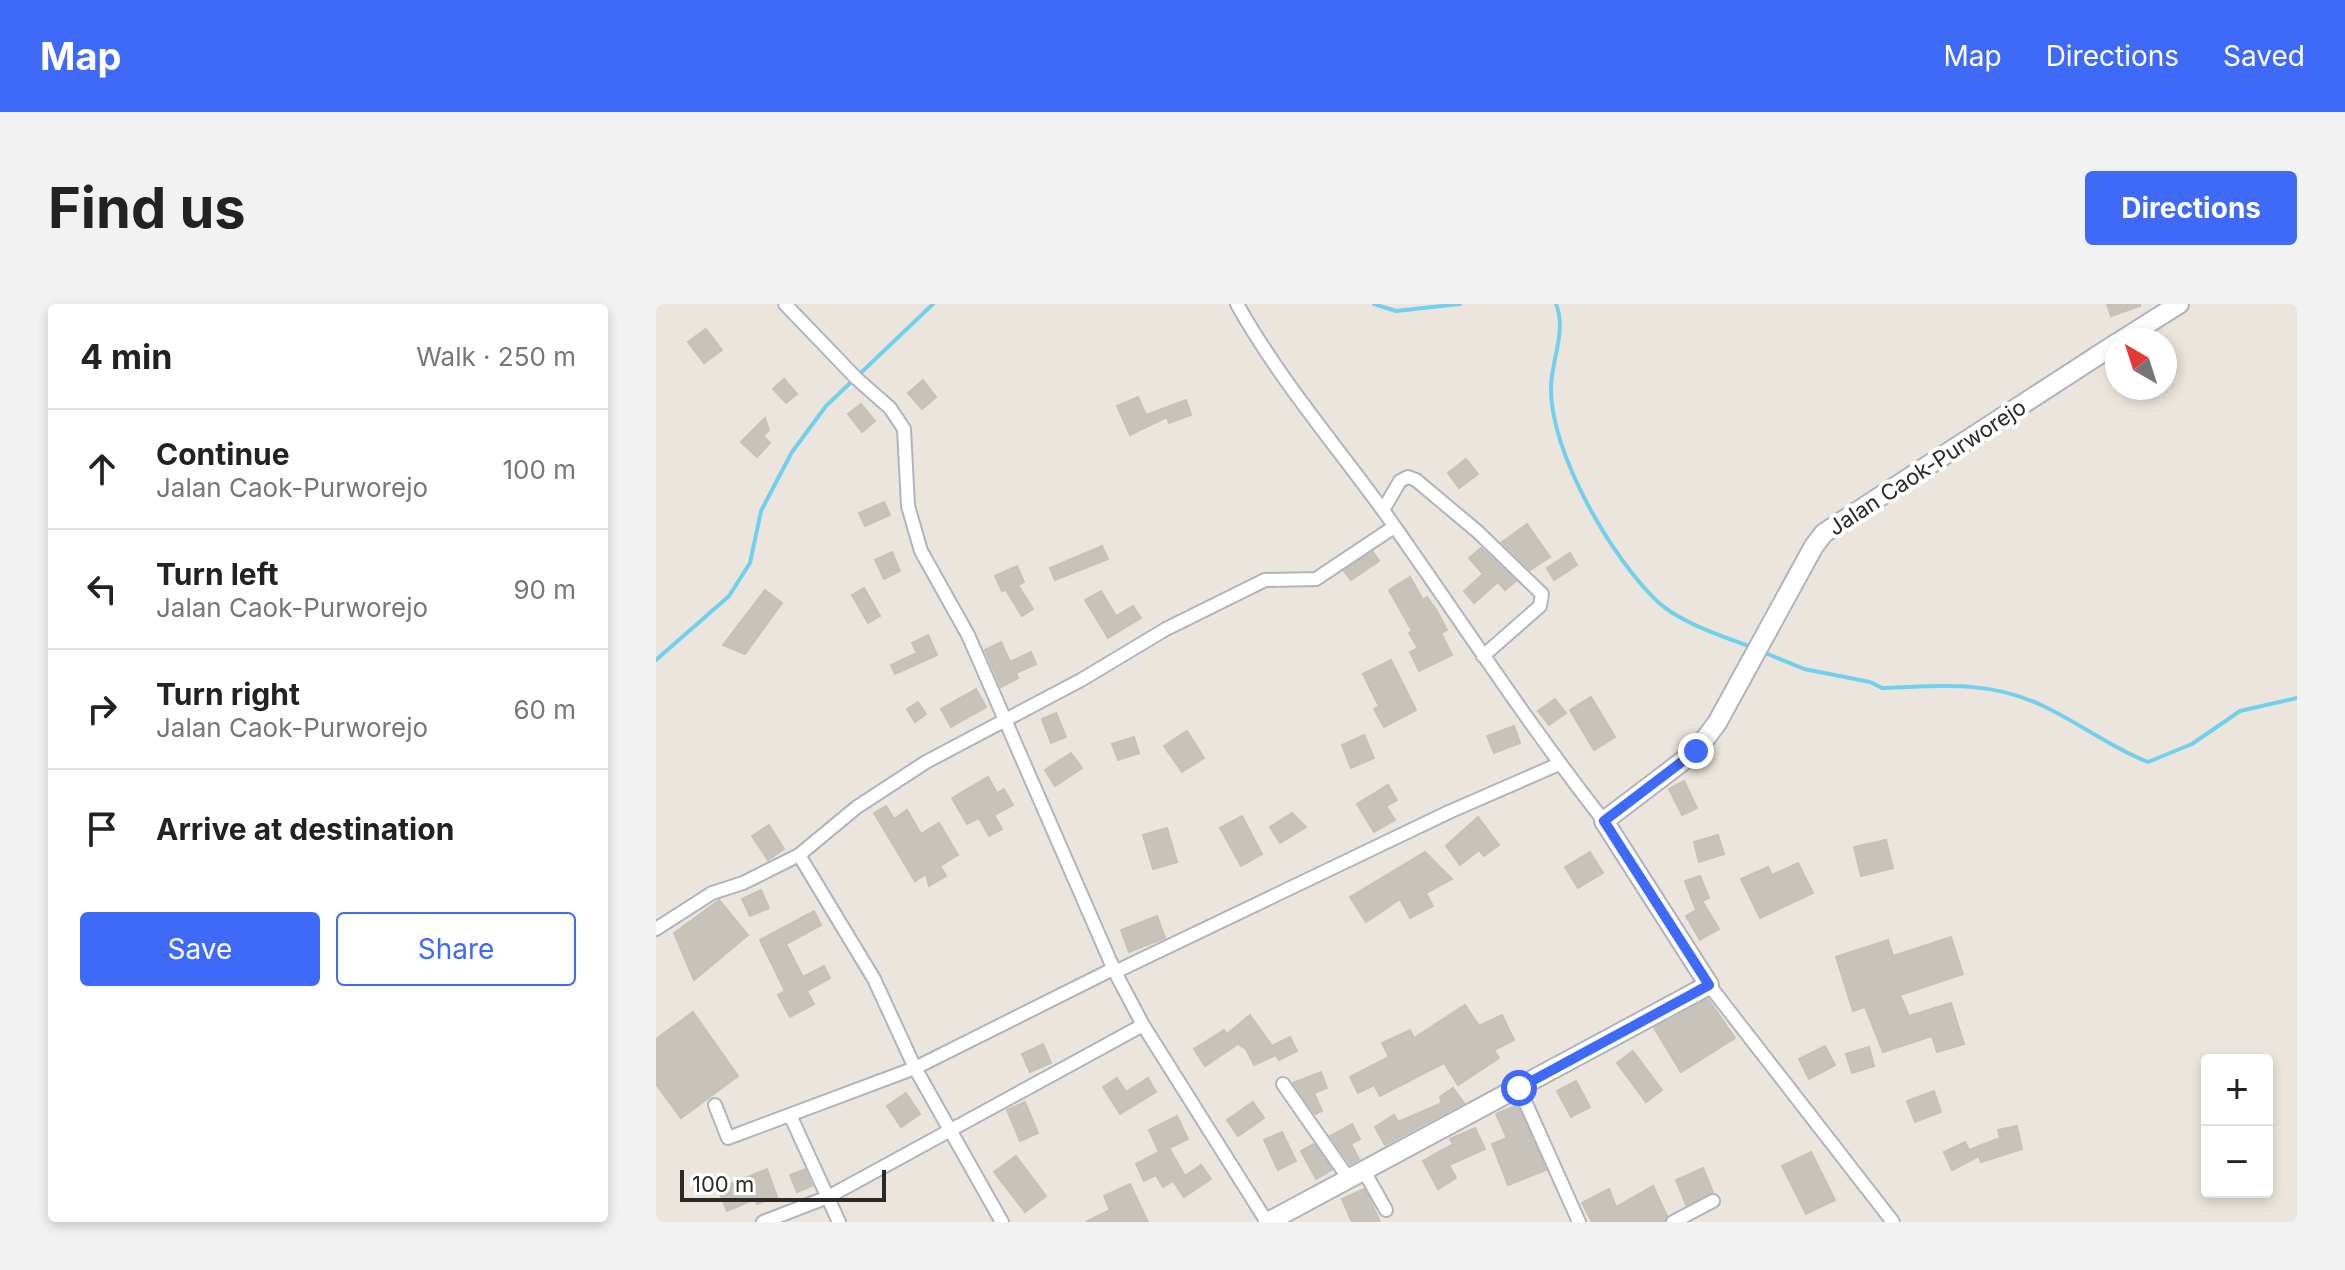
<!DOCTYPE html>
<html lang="en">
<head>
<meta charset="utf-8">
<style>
  :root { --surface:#fff; --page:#f2f2f2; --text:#222; --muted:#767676; --line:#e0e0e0; --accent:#3f69f7 }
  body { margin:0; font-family:Inter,sans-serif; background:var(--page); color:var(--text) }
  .controls { position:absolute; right:24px; bottom:24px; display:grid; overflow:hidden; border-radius:8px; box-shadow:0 4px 12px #0003 }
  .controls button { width:72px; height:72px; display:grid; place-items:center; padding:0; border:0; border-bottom:2px solid var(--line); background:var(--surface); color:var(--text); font:40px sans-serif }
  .compass { position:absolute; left:1449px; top:24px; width:72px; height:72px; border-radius:50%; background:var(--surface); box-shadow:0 4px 12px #0003; rotate:321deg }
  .scale { position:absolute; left:24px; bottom:20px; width:206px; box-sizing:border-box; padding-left:8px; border:4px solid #2a2a2a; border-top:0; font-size:22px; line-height:28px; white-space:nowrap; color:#2a2a2a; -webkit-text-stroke:6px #fff; paint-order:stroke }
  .stop { position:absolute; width:24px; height:24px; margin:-18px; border:6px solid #3f69f7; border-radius:50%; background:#fff }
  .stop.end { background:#3f69f7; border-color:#fff; box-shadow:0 2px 8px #0008 }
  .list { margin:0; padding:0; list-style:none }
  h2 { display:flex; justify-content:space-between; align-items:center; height:104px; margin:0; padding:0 32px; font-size:34px }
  h2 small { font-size:26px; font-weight:400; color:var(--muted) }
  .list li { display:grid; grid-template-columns:52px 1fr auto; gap:24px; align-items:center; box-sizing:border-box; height:120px; padding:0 32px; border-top:2px solid var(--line) }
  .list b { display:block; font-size:30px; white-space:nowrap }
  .list p { margin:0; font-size:26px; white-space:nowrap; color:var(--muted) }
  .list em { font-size:26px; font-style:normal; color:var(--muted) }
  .actions { display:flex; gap:16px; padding:24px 32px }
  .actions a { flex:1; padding:18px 0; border:2px solid var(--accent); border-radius:8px; text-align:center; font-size:28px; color:var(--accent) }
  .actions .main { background:var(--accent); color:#fff }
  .icon { flex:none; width:44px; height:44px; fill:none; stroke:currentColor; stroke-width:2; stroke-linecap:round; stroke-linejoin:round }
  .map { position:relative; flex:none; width:1641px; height:918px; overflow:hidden; border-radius:8px }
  header { display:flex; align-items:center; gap:48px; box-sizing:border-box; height:112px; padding:0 40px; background:var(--accent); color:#fff }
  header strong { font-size:38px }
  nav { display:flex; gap:44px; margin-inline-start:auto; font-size:28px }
  .intro { display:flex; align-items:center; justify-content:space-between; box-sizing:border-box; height:192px; padding:0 48px }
  h1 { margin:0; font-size:56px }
  .button { padding:20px 36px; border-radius:8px; background:var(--accent); color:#fff; font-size:28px; font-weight:700 }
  main { display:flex; gap:48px; padding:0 48px }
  aside { flex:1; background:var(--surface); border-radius:8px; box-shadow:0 4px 12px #0003 }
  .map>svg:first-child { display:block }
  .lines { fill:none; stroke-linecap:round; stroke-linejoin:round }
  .stream { stroke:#71d1ed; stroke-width:4 }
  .building { fill:#c7c3bb; stroke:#c8c1b6; stroke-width:2 }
  .street-casing { stroke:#b0b4be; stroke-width:16 }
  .secondary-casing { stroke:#b0b4be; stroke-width:22 }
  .street { stroke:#fff; stroke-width:12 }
  .secondary { stroke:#fff; stroke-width:18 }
  .route { stroke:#3f69f7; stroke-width:10 }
  .labels { text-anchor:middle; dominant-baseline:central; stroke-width:8; stroke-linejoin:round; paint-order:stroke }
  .street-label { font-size:22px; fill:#2a2a2a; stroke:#fff }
</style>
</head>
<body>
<header>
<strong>Map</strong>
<nav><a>Map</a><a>Directions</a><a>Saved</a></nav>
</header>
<div class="intro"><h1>Find us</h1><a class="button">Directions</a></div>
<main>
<aside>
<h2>4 min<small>Walk · 250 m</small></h2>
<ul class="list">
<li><svg class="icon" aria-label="ahead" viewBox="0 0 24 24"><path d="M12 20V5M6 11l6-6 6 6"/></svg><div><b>Continue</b><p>Jalan Caok-Purworejo</p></div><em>100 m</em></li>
<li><svg class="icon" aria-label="left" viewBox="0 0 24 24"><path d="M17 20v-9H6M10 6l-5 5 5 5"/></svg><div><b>Turn left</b><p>Jalan Caok-Purworejo</p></div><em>90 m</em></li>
<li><svg class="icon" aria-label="right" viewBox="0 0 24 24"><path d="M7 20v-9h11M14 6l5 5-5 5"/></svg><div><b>Turn right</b><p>Jalan Caok-Purworejo</p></div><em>60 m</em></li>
<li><svg class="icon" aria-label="arrive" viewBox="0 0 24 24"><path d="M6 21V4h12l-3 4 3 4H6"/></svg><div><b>Arrive at destination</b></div></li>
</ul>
<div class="actions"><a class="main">Save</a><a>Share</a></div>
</aside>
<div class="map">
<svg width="1641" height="918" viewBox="0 0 1641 918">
  <rect width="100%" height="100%" fill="#ece5dd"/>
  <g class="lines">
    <g class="stream">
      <polyline points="718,0 740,7 804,0"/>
      <path d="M900 0C911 27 895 57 895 84 894 148 956 255 1002 298 1025 319 1066 332 1095 343"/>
      <path d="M1107 348 1148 365 1214 378 1226 384C1281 382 1330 376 1383 400 1421 417 1453 443 1492 458L1536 440 1584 407 1641 394"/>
      <polyline points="0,356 73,292 94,259 105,207 117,184 136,148 170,102 277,0"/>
    </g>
  </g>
  <g class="building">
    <polygon points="1451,0 1484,0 1484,2 1455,12"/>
    <polygon points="50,25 66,46 48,59 32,38"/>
    <polygon points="128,75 141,90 130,99 117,85"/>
    <polygon points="267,76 280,93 266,105 252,89"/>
    <polygon points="482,93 490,111 530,96 535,111 513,119 511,113 474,131 461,102"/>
    <polygon points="205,100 219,117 206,128 192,110"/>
    <polygon points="109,114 113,126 107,132 114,139 101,153 85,138"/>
    <polygon points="810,155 822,170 803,184 792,169"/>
    <polygon points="228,198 234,211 209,222 203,209"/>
    <polygon points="871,220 894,253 874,266 846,238"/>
    <polygon points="446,242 452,255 399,276 394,264"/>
    <polygon points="825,244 860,277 849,286 842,278 818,299 808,287 827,270 813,254"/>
    <polygon points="236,248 244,267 228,275 219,256"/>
    <polygon points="717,248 723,257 695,276 688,267"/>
    <polygon points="914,249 921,261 898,276 891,264"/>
    <polygon points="361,262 368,278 362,281 377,305 366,312 350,286 346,287 339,272"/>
    <polygon points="754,273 767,296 771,293 781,307 791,326 785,329 796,351 763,367 754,348 762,344 753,329 756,327 733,286"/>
    <polygon points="208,284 224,312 212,319 196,291"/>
    <polygon points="109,286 126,299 89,350 67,341"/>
    <polygon points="445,287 460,312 477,302 485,314 452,334 429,296"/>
    <polygon points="272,331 281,351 239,370 235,361 261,349 256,339"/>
    <polygon points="345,338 354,358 375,348 380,360 360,369 362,374 345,383 329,346"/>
    <polygon points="735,356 760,406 728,423 718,405 723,402 707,370"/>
    <polygon points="320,385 330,403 295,423 285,405"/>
    <polygon points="935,393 959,433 938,446 914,406"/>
    <polygon points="899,395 910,409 893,421 882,407"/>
    <polygon points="262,398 270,410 259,418 251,405"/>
    <polygon points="400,409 410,433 395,439 386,415"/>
    <polygon points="858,422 864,439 838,449 831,432"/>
    <polygon points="531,427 548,454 526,468 508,442"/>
    <polygon points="708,431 718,454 695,464 686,441"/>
    <polygon points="478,433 483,449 462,456 456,440"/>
    <polygon points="415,449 426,464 399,482 389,466"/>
    <polygon points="332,473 341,489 348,485 357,501 338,511 346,525 333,532 323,514 311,520 296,494"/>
    <polygon points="1028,477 1041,504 1026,511 1013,485"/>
    <polygon points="732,481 741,496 730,502 739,516 718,528 701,500"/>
    <polygon points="230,502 238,515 251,506 265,530 283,519 302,551 284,562 290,572 273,582 270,570 259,577 218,509"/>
    <polygon points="636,509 650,523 624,539 614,523"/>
    <polygon points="586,512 606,550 585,562 564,524"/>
    <polygon points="822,513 843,541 828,552 823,546 804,561 790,542"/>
    <polygon points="113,521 128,545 112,556 96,532"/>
    <polygon points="511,524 521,558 497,565 487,531"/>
    <polygon points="1062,531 1068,550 1043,558 1038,538"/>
    <polygon points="1230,536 1237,564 1205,572 1198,543"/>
    <polygon points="769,548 796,575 770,589 777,602 754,614 744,595 710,618 694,593"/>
    <polygon points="934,548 947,569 922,584 909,563"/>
    <polygon points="1142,559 1157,589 1104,614 1085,575 1112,563 1116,571"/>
    <polygon points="1044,572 1053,594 1046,597 1063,625 1044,636 1030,612 1040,606 1029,577"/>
    <polygon points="105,586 113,604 94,612 86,595"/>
    <polygon points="63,596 92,631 38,676 18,629"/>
    <polygon points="158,607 165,621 130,640 147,673 168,662 174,674 151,687 158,700 134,713 122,691 129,687 104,636"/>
    <polygon points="501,612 509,634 473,648 465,626"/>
    <polygon points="1295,633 1307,670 1244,691 1253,712 1295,699 1308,740 1281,748 1276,732 1227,748 1209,703 1197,707 1180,653 1232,636 1237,652"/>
    <polygon points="1052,695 1079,734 1025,768 998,724"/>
    <polygon points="809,701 823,722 846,711 858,736 838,746 843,754 802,781 788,759 724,792 718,781 702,789 694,773 733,753 726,739 754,726 758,734"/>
    <polygon points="37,708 82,772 25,814 0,780 0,735"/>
    <polygon points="594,711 616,742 634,733 641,747 623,756 620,751 598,761 590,745 582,740 549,762 538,745 568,726 571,730"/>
    <polygon points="387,740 395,759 374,768 366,750"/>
    <polygon points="1169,742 1179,761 1153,775 1143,755"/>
    <polygon points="1213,743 1218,762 1196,769 1190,750"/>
    <polygon points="977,747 1006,786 990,798 961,759"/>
    <polygon points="665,768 671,784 658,789 666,807 659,810 637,779"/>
    <polygon points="461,774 470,788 492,774 500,788 464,810 447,783"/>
    <polygon points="920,777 934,803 915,813 901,787"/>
    <polygon points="797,784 808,799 729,841 719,823 738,811 742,818 786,799 784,793"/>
    <polygon points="1278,787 1285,808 1259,818 1251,797"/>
    <polygon points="250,789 264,810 245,823 231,802"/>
    <polygon points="369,798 382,829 364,837 351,806"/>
    <polygon points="597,798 608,814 582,832 571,816"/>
    <polygon points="861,801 890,866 852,881 836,840 851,834 840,810"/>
    <polygon points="521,812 532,835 513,844 529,872 545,861 555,875 528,893 517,877 507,883 500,871 488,877 480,860 503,848 493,826"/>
    <polygon points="696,820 704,835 695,840 703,855 694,860 674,832"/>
    <polygon points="1361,822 1366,845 1325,858 1323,852 1296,866 1288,848 1309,838 1313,846 1344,834 1342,826"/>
    <polygon points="819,824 829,845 793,861 800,874 782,885 767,857 797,840 794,835"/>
    <polygon points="626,828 640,857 622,866 608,836"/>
    <polygon points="658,840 676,866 660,875 645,847"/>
    <polygon points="1155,848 1179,896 1150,910 1126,862"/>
    <polygon points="360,852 390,892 369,908 338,868"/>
    <polygon points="1047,864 1057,888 1030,901 1020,876"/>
    <polygon points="111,865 121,893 101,900 99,895 71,907 62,885"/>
    <polygon points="149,865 156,882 141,888 134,871"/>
    <polygon points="474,880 492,918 430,918 454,906 448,892"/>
    <polygon points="997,882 1011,912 1008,918 936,918 926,899 953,885 960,903"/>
    <polygon points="708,885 713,894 724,918 696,918 686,895"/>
  </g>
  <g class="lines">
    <defs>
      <g id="street">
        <polyline points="129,0 200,74 234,104 248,125 252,202 265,247 312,331 459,668 487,721 611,918"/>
        <path d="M581 0C623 75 679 140 729 209 802 312 870 418 948 517"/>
        <polyline points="727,206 744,177 752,173 760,176 822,228 886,290 884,302 827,352"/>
        <polyline points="143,551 218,675 259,764 346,918"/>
        <polyline points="0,625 56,589 87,579 143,551 201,503 270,458 425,376 510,325 609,276 660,275 738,223"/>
        <polyline points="459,668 793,508 903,460"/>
        <polyline points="1053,681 1237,918"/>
        <polyline points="627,780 693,875"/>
        <polyline points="863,784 923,918"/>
        <polyline points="59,801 72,834 259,764 457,665"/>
        <polyline points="134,811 183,918"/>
        <polyline points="708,867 730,906"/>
        <polyline points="107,918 172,893 487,721"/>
        <polyline points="1017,918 1057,897"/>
      </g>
      <g id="secondary">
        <polyline points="1466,36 1523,0"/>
        <polyline points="612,918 1053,681 948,517 1040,447 1061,419 1158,242 1168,229 1461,39"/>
      </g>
    </defs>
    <use href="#street" class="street-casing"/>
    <use href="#secondary" class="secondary-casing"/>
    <use href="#street" class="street"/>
    <use href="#secondary" class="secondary"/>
  </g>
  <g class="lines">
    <polyline class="route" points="863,784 1053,681 948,517 1040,447"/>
  </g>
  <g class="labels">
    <g class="street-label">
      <text transform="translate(1271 163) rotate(-33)">Jalan Caok-Purworejo</text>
    </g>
  </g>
</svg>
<div class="controls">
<button>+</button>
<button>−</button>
</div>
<svg class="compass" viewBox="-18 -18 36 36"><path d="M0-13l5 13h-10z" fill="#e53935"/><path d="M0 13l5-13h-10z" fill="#767676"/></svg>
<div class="scale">100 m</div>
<div class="stop" style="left:863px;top:784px"></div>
<div class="stop end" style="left:1040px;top:447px"></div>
</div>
</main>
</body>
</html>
